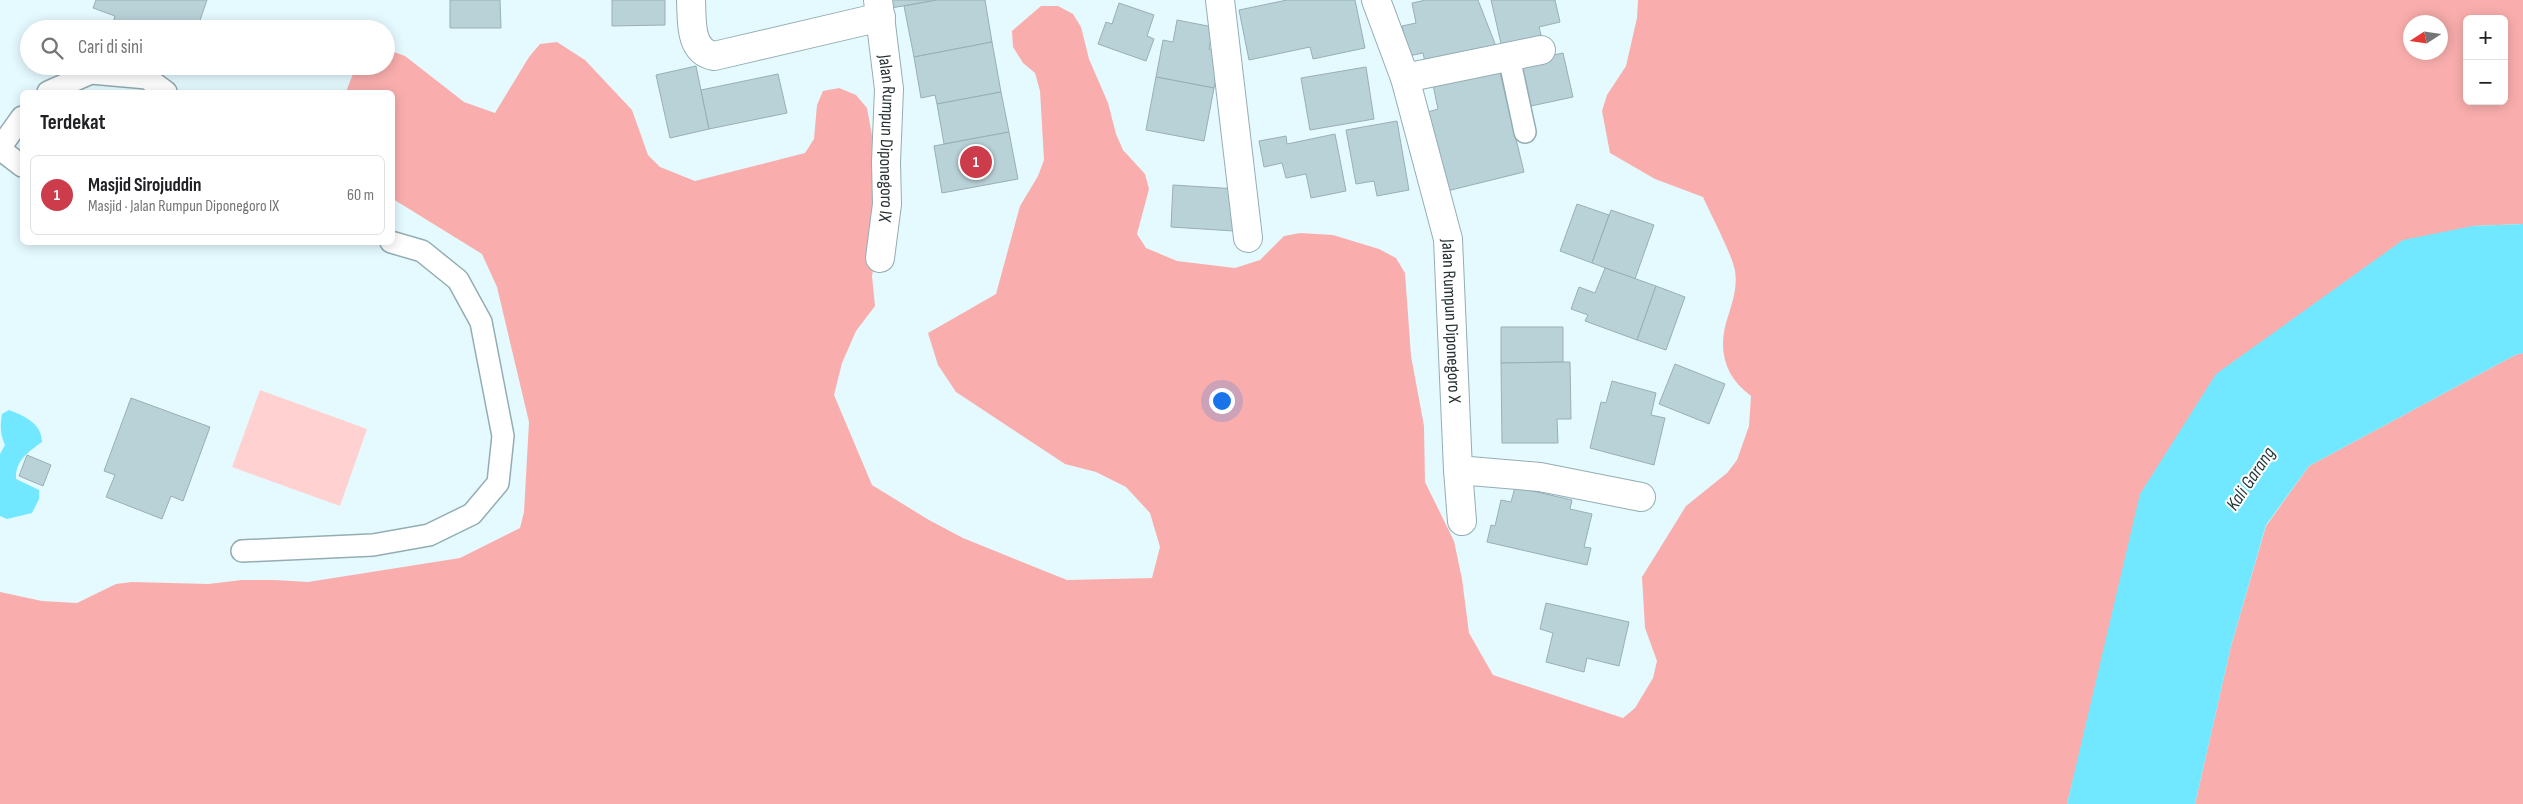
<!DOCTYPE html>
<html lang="id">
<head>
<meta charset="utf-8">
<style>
  :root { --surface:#fff; --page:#f6f6f6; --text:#202124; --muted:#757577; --line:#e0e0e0; --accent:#cc3c4a }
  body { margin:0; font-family:"Sofia Sans Condensed",sans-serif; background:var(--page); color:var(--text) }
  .controls { position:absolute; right:15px; top:15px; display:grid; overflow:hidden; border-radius:8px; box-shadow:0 2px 12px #0003 }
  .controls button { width:45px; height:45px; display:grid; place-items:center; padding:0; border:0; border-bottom:1px solid var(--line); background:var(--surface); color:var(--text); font:25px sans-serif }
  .compass { position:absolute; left:2403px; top:15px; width:45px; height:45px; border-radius:50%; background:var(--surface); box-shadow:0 2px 12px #0003; rotate:258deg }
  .you { position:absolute; left:1221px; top:400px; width:18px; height:18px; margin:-12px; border:4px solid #fff; border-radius:50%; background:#1a73e8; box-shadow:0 0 0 8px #1a73e833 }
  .badge { display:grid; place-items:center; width:32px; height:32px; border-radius:50%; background:var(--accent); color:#fff; font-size:16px; font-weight:700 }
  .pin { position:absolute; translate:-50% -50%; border:2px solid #fff; box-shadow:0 1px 5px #0006 }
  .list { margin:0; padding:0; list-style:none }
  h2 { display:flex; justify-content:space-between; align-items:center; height:65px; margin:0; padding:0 20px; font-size:21px }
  h2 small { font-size:16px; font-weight:400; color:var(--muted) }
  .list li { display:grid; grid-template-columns:32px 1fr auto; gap:15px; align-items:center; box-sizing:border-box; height:80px; margin:0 10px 10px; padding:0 10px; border:1px solid var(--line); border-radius:8px }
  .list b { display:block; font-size:19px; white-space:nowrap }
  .list p { margin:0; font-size:16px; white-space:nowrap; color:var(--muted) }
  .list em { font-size:16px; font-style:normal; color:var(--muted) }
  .icon { flex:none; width:28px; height:28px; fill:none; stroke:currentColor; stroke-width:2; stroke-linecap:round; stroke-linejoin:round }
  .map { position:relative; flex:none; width:2523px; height:804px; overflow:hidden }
  .search { position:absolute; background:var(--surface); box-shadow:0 2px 12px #0003; left:20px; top:20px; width:375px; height:55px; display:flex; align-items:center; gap:12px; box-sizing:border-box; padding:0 18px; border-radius:28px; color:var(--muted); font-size:19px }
  .panel { position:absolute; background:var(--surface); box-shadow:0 2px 12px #0003; left:20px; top:90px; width:375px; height:155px; border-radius:8px }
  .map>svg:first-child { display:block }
  .green { fill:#ffd1d0 }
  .forest { fill:#f9aead; fill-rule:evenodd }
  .water { fill:#71e8ff }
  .building { fill:#b9d2d8; stroke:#97afb5 }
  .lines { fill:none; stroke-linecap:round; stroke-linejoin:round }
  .service-casing { stroke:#94adb2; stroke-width:24 }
  .minor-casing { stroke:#94adb2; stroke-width:30 }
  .service { stroke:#fff; stroke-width:21 }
  .minor { stroke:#fff; stroke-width:28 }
  .labels { text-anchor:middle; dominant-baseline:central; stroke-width:4; stroke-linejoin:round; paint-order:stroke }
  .street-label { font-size:18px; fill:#273133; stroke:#fff }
  .water-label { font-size:19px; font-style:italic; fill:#1f3438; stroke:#fff }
</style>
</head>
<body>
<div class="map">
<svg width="2523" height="804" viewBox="0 0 2523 804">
  <rect width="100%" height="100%" fill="#e5faff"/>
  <polygon class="green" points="260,390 367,429 340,506 232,467"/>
  <g class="forest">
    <path d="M1638 0H2523V224L2473 226 2100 671 2067 804H0V592L42 601 77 603 116 584 132 582 208 584 242 580H275L308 582 460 558 520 528 524 512 529 422 497 287 482 254 393 199 392 92H346L356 66H386V49L405 56 464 102 495 113 529 57 540 44 557 42 585 60 632 110 648 155 660 167 695 181 805 153 814 139 817 105 823 91 839 88 856 95 867 108 885 207 872 276 875 306 856 331 842 363 834 395 872 485 929 520 963 538 1067 580 1152 578 1160 547 1150 513 1126 487 1096 472 1065 464 956 392 938 365 928 333 996 294 1020 206 1038 176 1044 160 1040 91 1035 73 1023 63 1013 47 1012 31 1041 6H1058L1073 14 1081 27 1089 59 1108 103 1116 134 1123 150 1145 174 1149 189 1137 234 1146 248 1177 261 1235 268 1260 260 1284 236 1300 233 1333 235 1379 249 1396 258 1405 273 1411 356 1424 426 1425 482 1454 541 1462 579 1469 633 1493 675 1623 718 1635 708 1653 678 1657 661 1645 628 1642 577 1686 506 1727 473 1737 460 1749 426 1751 396C1726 378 1718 353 1726 323 1731 306 1738 289 1735 271 1732 254 1711 215 1703 197L1655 179 1610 153 1602 111 1607 95 1626 66 1637 18ZM2467 19H2504V101H2467ZM2410 22H2440V52H2410Z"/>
    <polygon points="2523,353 2523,804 2195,804 2231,646 2266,526 2309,466 2515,355"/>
  </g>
  <g class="water">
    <polygon points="2523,224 2523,353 2515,355 2309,466 2266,525 2231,646 2195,804 2067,804 2140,494 2216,374 2403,240 2473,226"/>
    <path d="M9 410C25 416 42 424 42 442 28 452 15 461 16 479L39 490V499L32 513 7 519 0 516V454L5 445C0 434 0 425 2 414Z"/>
  </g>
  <g class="building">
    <polygon points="96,0 207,0 197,29 185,29 173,25 171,29 111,29 115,16 93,8"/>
    <polygon points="450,0 500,0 501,28 450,28"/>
    <polygon points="612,0 665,0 665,25 612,26"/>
    <polygon points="890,0 937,0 891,8"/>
    <polygon points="937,0 985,0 992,42 914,57 904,6"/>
    <polygon points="1287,0 1355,0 1365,48 1313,59 1310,47 1249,60 1239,10"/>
    <polygon points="1426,0 1478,0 1499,54 1427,71 1423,53 1409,56 1402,26 1416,23 1412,3"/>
    <polygon points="1491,0 1555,0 1560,22 1539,27 1543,43 1503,52"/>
    <polygon points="1119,3 1154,15 1147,36 1154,39 1146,61 1098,44 1106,22 1112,24"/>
    <polygon points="1177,20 1213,27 1209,49 1221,52 1214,88 1156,77 1163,40 1173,42"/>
    <polygon points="992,42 1001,92 937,104 935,95 921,98 914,57"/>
    <polygon points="1563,53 1573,97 1531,106 1521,62"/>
    <polygon points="696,66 709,129 670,138 656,75"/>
    <polygon points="1366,67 1374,119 1310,130 1301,78"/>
    <polygon points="1499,69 1524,172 1447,191 1428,112 1438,109 1433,85"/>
    <polygon points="778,74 787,113 709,129 701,90"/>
    <polygon points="1156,77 1214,88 1204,141 1146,130"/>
    <polygon points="1001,92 1009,132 944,144 937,104"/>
    <polygon points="1397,121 1409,190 1377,196 1374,181 1356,184 1346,130"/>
    <polygon points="1009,132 1018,179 942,193 934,146"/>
    <polygon points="1335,134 1346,191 1311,198 1306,174 1286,178 1282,163 1264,167 1259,141 1286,136 1287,144"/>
    <polygon points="1173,185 1237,189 1234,231 1171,227"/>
    <polygon points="1577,204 1609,215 1592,263 1560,251"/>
    <polygon points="1611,210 1654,225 1635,279 1592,263"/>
    <polygon points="1605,268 1656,286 1637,340 1585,321 1588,315 1571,309 1579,287 1595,293"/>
    <polygon points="1656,286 1685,297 1666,350 1637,340"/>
    <polygon points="1501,327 1563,327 1563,362 1501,363"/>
    <polygon points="1563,362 1570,362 1571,419 1557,419 1558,443 1502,443 1501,363"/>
    <polygon points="1675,364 1725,384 1709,424 1659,404"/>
    <polygon points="1612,381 1656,393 1651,415 1665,418 1654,465 1590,448 1601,402 1606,403"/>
    <polygon points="131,398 210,427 183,501 171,496 162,519 106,497 115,475 104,471"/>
    <polygon points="27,455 51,465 43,486 19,476"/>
    <polygon points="1515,487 1572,500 1570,509 1592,514 1584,547 1591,548 1587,565 1487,542 1491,525 1495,526 1501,500 1511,502"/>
    <polygon points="1546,603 1629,622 1619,666 1587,658 1584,672 1546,662 1553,633 1540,629"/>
  </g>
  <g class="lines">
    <defs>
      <g id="service">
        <polyline points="1509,57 1525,132"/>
        <polyline points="48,92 91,73 147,78 166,92"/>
        <polyline points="0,148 22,117"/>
        <polyline points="0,149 22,166"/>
        <polyline points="242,551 373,545 429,535 472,514 498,483 503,436 481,322 458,280 422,251 391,242"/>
      </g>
      <g id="minor">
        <path d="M691 0C692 21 689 51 714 56L881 17"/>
        <path id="s1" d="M878 0 889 89 886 162 887 204 880 258"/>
        <polyline points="1220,0 1248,238"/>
        <path id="s2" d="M1376 0 1405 78 1448 239 1458 470 1540 477 1641 497"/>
        <polyline points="1405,78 1541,50"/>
        <polyline points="1458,470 1462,521"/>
      </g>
    </defs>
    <use href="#service" class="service-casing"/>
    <use href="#minor" class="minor-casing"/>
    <use href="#service" class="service"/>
    <use href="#minor" class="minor"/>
  </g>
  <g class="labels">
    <g class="street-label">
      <text stroke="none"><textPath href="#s1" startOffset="139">Jalan Rumpun Diponegoro IX</textPath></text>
      <text stroke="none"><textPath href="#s2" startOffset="332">Jalan Rumpun Diponegoro X</textPath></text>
    </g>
    <g class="water-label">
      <text transform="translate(2251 479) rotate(-56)">Kali Garang</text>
    </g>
  </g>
</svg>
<div class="controls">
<button>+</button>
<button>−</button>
</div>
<svg class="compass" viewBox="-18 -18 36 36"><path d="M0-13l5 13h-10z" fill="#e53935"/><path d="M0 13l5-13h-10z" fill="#757577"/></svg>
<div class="you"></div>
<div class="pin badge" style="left:976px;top:162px">1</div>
<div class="search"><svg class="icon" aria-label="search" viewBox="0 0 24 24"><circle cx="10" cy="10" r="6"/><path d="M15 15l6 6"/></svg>Cari di sini</div>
<section class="panel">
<h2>Terdekat<small></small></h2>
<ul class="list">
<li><span class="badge">1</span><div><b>Masjid Sirojuddin</b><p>Masjid · Jalan Rumpun Diponegoro IX</p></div><em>60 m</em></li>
</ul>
</section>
</div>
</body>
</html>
